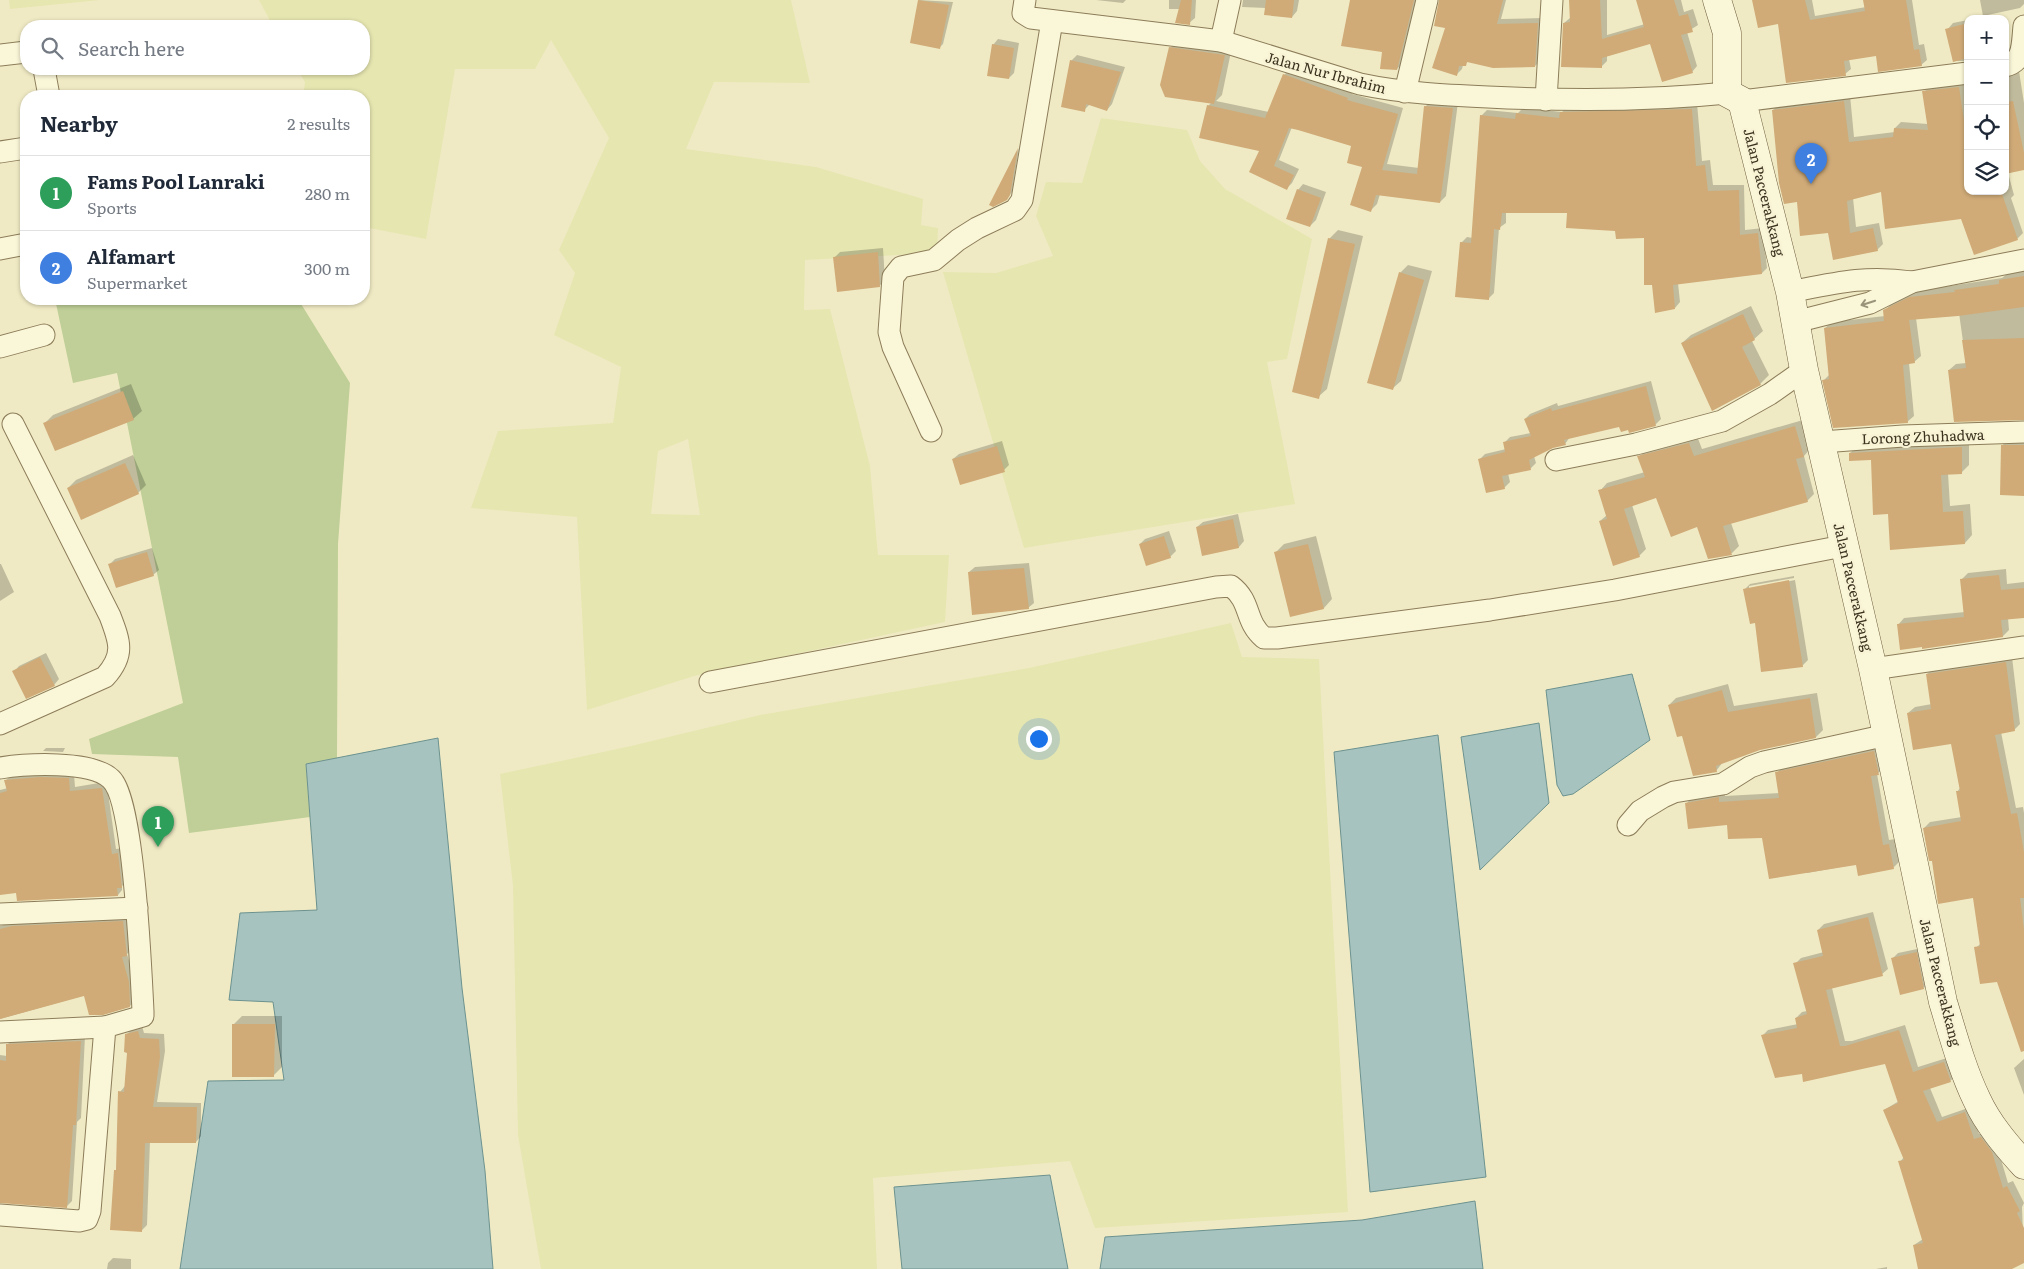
<!DOCTYPE html>
<html lang="en">
<head>
<meta charset="utf-8">
<style>
  :root { --surface:#fff; --page:#f2f2f3; --text:#1f2937; --muted:#747a83; --line:#e0e1e3; --accent:#ea580c }
  body { margin:0; font-family:Literata,serif; background:var(--page); color:var(--text) }
  .controls { position:absolute; right:15px; top:15px; display:grid; overflow:hidden; border-radius:10px; box-shadow:0 1px 4px #0004 }
  .controls button { width:45px; height:45px; display:grid; place-items:center; padding:0; border:0; border-bottom:1px solid var(--line); background:var(--surface); color:var(--text); font:25px sans-serif }
  .you { position:absolute; left:1038px; top:738px; width:18px; height:18px; margin:-12px; border:4px solid #fff; border-radius:50%; background:#1a73e8; box-shadow:0 0 0 8px #1a73e833 }
  .badge { display:grid; place-items:center; width:32px; height:32px; border-radius:50%; background:var(--accent); color:#fff; font-size:16px; font-weight:700 }
  .pin { position:absolute; translate:-50% -41px; filter:drop-shadow(0 1px 2px #0008) }
  .pin::after { content:''; position:absolute; top:26px; width:18px; height:15px; background:inherit; clip-path:polygon(0 0,100% 0,50% 100%) }
  .list { margin:0; padding:0; list-style:none }
  h2 { display:flex; justify-content:space-between; align-items:center; height:65px; margin:0; padding:0 20px; font-size:21px }
  h2 small { font-size:16px; font-weight:400; color:var(--muted) }
  .list li { display:grid; grid-template-columns:32px 1fr auto; gap:15px; align-items:center; box-sizing:border-box; height:75px; padding:0 20px; border-top:1px solid var(--line) }
  .list b { display:block; font-size:19px; white-space:nowrap }
  .list p { margin:0; font-size:16px; white-space:nowrap; color:var(--muted) }
  .list em { font-size:16px; font-style:normal; color:var(--muted) }
  .icon { flex:none; width:28px; height:28px; fill:none; stroke:currentColor; stroke-width:2; stroke-linecap:round; stroke-linejoin:round }
  .map { position:relative; flex:none; width:2024px; height:1269px; overflow:hidden }
  .search { position:absolute; background:var(--surface); box-shadow:0 1px 4px #0004; left:20px; top:20px; width:350px; height:55px; display:flex; align-items:center; gap:12px; box-sizing:border-box; padding:0 18px; border-radius:20px; color:var(--muted); font-size:19px }
  .panel { position:absolute; background:var(--surface); box-shadow:0 1px 4px #0004; left:20px; top:90px; width:350px; height:215px; border-radius:20px }
  .map>svg:first-child { display:block }
  .farmland { fill:#e6e6b1; fill-rule:evenodd }
  .green { fill:#bfcf97 }
  .water { fill:#a6c3bf; stroke:#6c928f }
  .shadow { fill:#0003 }
  .building { fill:#d0ab78 }
  .lines { fill:none; stroke-linecap:round; stroke-linejoin:round }
  .street-casing { stroke:#8c7d59; stroke-width:23 }
  .secondary-casing { stroke:#6e5d3d; stroke-width:29 }
  .street { stroke:#faf6d8; stroke-width:21 }
  .secondary { stroke:#faf6d8; stroke-width:28 }
  .oneway { stroke:#9a947b }
  .labels { text-anchor:middle; dominant-baseline:central; stroke-width:4.5; stroke-linejoin:round; paint-order:stroke }
  .street-label { font-size:14px; fill:#3b311e; stroke:#f7f3d4 }
</style>
</head>
<body>
<div class="map">
<svg width="2024" height="1269" viewBox="0 0 2024 1269">
  <rect width="100%" height="100%" fill="#f0eac4"/>
  <g class="farmland">
    <polygon points="9,0 100,0 10,9"/>
    <path d="M259 0H791L810 83 714 82 686 149 816 167 923 199 921 225 938 228 937 253 805 260 804 310 830 309 870 466 878 555H949L945 622 694 676 587 710 577 517 471 508 498 431 613 423 621 367 554 335 575 273 559 250 609 138 551 40 535 69H455L426 239 364 227V96H303L305 82 297 69H364V26H273ZM688 439 700 515 651 514 658 451Z"/>
    <polygon points="1101,118 1187,130 1200,161 1225,189 1312,239 1287,359 1267,362 1295,504 1024,548 943,272 996,273 1053,256 1036,216 1046,182 1082,183"/>
    <polygon points="1231,623 1242,657 1319,659 1348,1212 1095,1228 1070,1161 873,1178 877,1269 541,1269 518,1135 513,886 500,774 631,746 760,715 1029,668"/>
  </g>
  <polygon class="green" points="55,299 298,299 350,383 338,544 337,758 306,764 310,817 189,833 178,757 92,754 89,739 183,703 117,373 73,383"/>
  <g class="water">
    <polygon points="1632,674 1650,740 1573,794 1563,796 1557,785 1546,690"/>
    <polygon points="1539,723 1549,803 1480,870 1461,737"/>
    <polygon points="1438,735 1486,1177 1370,1192 1334,752"/>
    <polygon points="438,738 462,988 485,1171 493,1269 180,1269 208,1081 284,1080 273,1002 229,1000 240,913 317,910 306,764"/>
    <polygon points="1050,1175 1068,1269 902,1269 894,1187"/>
    <polygon points="1475,1201 1483,1269 1100,1269 1105,1237 1362,1220"/>
  </g>
  <g class="shadow">
    <polygon points="919,0 953,2 943,44 939,48 911,42"/>
    <polygon points="1096,0 1126,0 1123,3"/>
    <polygon points="1169,0 1196,0 1195,18 1189,23 1180,9 1169,9"/>
    <polygon points="1243,0 1299,0 1297,11 1292,17 1266,8 1242,7"/>
    <polygon points="1351,0 1418,0 1402,64 1397,69"/>
    <polygon points="1441,0 1506,0 1501,19 1543,18 1540,61 1535,66 1469,61 1463,65 1462,69 1457,74"/>
    <polygon points="1570,0 1607,0 1607,35 1645,24 1637,0 1681,0 1684,12 1693,9 1698,25 1687,32 1697,66 1692,72 1650,43 1607,56 1607,61 1602,66 1564,23 1570,18"/>
    <polygon points="1754,0 1812,0 1815,16 1866,7 1864,0 1912,0 1919,45 1924,44 1927,60 1921,65 1877,55 1849,59 1851,69 1845,74"/>
    <polygon points="1980,0 2024,0 2024,4 2020,8 1983,16"/>
    <polygon points="1968,20 1968,61 1954,61 1947,30 1953,23"/>
    <polygon points="998,39 1019,43 1014,73 1009,78 993,45"/>
    <polygon points="1179,40 1232,47 1222,95 1216,101 1269,112 1284,75 1290,69 1353,92 1352,94 1403,108 1387,164 1419,168 1426,106 1432,100 1458,102 1446,196 1440,202 1380,194 1377,204 1371,210 1363,167 1353,145 1292,127 1279,160 1299,169 1292,183 1286,189 1261,150 1208,106 1211,103 1170,48"/>
    <polygon points="1077,55 1125,67 1112,104 1107,110 1090,104 1084,110 1071,61"/>
    <polygon points="2005,71 2019,71 2024,103 2024,169 2008,173 2014,195 2011,198 2023,233 2017,239 1882,190 1853,198 1856,227 1879,223 1883,244 1877,250 1829,232 1799,201 1773,110 1779,104 1850,95 1854,137 1895,132 1895,128 1901,122 1928,124 1924,92 1930,86 1968,81 1968,191 2005,191"/>
    <polygon points="1697,103 1702,161 1710,160 1713,185 1744,185 1745,230 1763,228 1767,268 1762,273 1678,283 1680,302 1675,308 1653,284 1645,236 1616,229 1568,212 1506,212 1506,223 1499,228 1494,293 1488,299 1461,243 1467,237 1473,238 1481,116 1487,110 1518,113 1523,108 1562,112 1567,107"/>
    <polygon points="1019,148 1012,192 1009,196 991,204"/>
    <polygon points="1303,184 1326,192 1316,220 1310,226 1298,190"/>
    <polygon points="1338,230 1363,236 1327,389 1318,397 1329,239"/>
    <polygon points="883,248 885,281 879,286 834,258 840,252"/>
    <polygon points="1408,265 1432,271 1401,381 1392,389 1400,273"/>
    <polygon points="2024,271 2024,418 1949,370 1956,364 1966,363 1959,313 1916,318 1921,356 1914,362 1909,363 1914,416 1907,422 1824,380 1830,374 1825,328 1832,322 1885,316 1885,311 1891,304 1917,291 2002,278 2007,274"/>
    <polygon points="1751,306 1763,331 1752,341 1769,375 1760,384 1712,409 1682,343 1691,335"/>
    <polygon points="1651,381 1661,419 1655,425 1628,429 1620,425 1570,437 1565,444 1553,447 1534,456 1536,463 1530,469 1508,473 1510,482 1504,488 1480,459 1485,454 1506,449 1505,442 1510,437 1531,433 1525,419 1530,414 1557,403 1558,406"/>
    <polygon points="131,384 142,411 133,419 45,423 53,415"/>
    <polygon points="1803,420 1811,448 1804,456 1814,494 1807,501 1731,523 1739,546 1732,553 1709,558 1698,526 1657,496 1632,505 1646,549 1639,556 1600,521 1607,515 1600,491 1607,483 1645,472 1639,457 1646,450 1697,436 1702,449"/>
    <polygon points="2008,439 2024,439 2024,494 2002,446"/>
    <polygon points="1969,440 1969,465 1961,473 1948,473 1950,506 1970,504 1972,535 1965,543 1889,513 1873,459 1850,453 1858,446"/>
    <polygon points="1002,441 1009,465 1004,470 953,459 959,454"/>
    <polygon points="133,455 146,485 138,493 68,488 76,480"/>
    <polygon points="1238,514 1244,541 1239,547 1203,555 1197,527 1203,522"/>
    <polygon points="1169,531 1176,551 1170,557 1140,544 1145,539"/>
    <polygon points="1316,536 1332,599 1324,608 1291,616 1275,553 1284,544"/>
    <polygon points="152,548 159,570 153,575 110,564 115,559"/>
    <polygon points="1029,563 1034,603 1028,608 969,572 975,567"/>
    <polygon points="1,564 14,592 0,601 0,564"/>
    <polygon points="2006,569 2007,584 2024,582 2024,617 2008,618 2009,630 2003,636 1898,625 1904,618 1965,612 1961,580 1968,573"/>
    <polygon points="1794,576 1794,578 1749,586 1749,589 1795,580 1808,660 1802,666 1756,622 1745,589 1750,584"/>
    <polygon points="46,653 59,679 54,685 14,672 19,666"/>
    <polygon points="2012,657 2020,724 2014,730 2001,732 2016,808 2023,807 2024,813 2024,1020 1976,948 1981,943 1974,896 1933,859 1924,828 1930,822 1962,817 1957,792 1960,788 1952,743 1908,713 1915,707 1932,704 1927,674 1933,668"/>
    <polygon points="1728,684 1734,706 1817,693 1823,730 1816,737 1760,749 1723,762 1716,771 1683,734 1669,705 1676,698"/>
    <polygon points="1880,746 1884,768 1877,774 1889,840 1895,839 1899,862 1893,868 1857,864 1807,873 1763,836 1728,824 1687,803 1692,797 1724,792 1725,796 1780,793 1777,773 1782,767"/>
    <polygon points="46,748 65,748 63,752 43,751"/>
    <polygon points="74,774 75,787 105,782 107,785 116,849 123,848 127,882 122,886 122,890 118,895 0,890 0,790 8,788 6,780 11,776"/>
    <polygon points="1873,912 1888,969 1882,974 1832,988 1845,1041 1852,1041 1905,1025 1918,1067 1950,1057 1956,1076 1950,1081 1930,1088 1942,1117 1971,1107 1979,1134 1987,1132 1997,1146 2008,1183 2013,1181 2024,1203 2022,1207 2024,1262 2009,1269 1919,1269 1914,1245 1923,1239 1900,1162 1904,1157 1884,1110 1899,1101 1886,1063 1803,1073 1762,1036 1768,1030 1798,1024 1796,1018 1802,1012 1807,1011 1795,964 1801,958 1824,952 1818,930 1824,924"/>
    <polygon points="128,917 132,949 127,954 134,977 135,1000 130,1006 85,995 0,1019 0,926 18,921"/>
    <polygon points="1922,948 1929,983 1924,988 1892,959 1898,953"/>
    <polygon points="242,1016 282,1016 282,1067 274,1075 233,1025"/>
    <polygon points="142,1026 144,1033 164,1034 165,1051 157,1102 201,1103 201,1136 196,1142 150,1141 147,1225 142,1230 115,1171 117,1169 120,1092 125,1086 128,1051 126,1035 131,1030"/>
    <polygon points="85,1036 81,1118 77,1122 72,1201 67,1206 0,1201 0,1055 7,1056 7,1045 12,1040"/>
    <polygon points="2024,1059 2024,1095 2014,1068"/>
    <polygon points="113,1258 131,1259 131,1269 107,1269 108,1263"/>
    <polygon points="1887,1267 1887,1269 1876,1269"/>
  </g>
  <g class="building">
    <polygon points="918,0 949,5 940,49 910,43"/>
    <polygon points="1181,0 1192,0 1190,25 1175,23"/>
    <polygon points="1266,0 1294,0 1292,18 1264,15"/>
    <polygon points="1350,0 1414,0 1397,70 1380,69 1382,52 1341,46"/>
    <polygon points="1439,0 1503,0 1497,24 1538,23 1535,67 1493,68 1467,62 1466,66 1459,66 1457,76 1432,68 1445,28 1434,26"/>
    <polygon points="1569,0 1600,0 1602,39 1644,27 1636,0 1674,0 1679,16 1688,14 1693,32 1681,35 1693,73 1662,82 1650,44 1602,58 1602,68 1561,67 1563,23 1570,22"/>
    <polygon points="1752,0 1805,0 1810,20 1865,11 1863,0 1906,0 1914,50 1919,49 1922,66 1878,72 1876,56 1844,61 1846,76 1786,83 1778,24 1758,28"/>
    <polygon points="1968,23 1968,58 1953,62 1945,29"/>
    <polygon points="992,44 1014,48 1009,79 987,76"/>
    <polygon points="1169,47 1225,55 1214,104 1165,97 1160,85"/>
    <polygon points="1070,60 1121,72 1107,111 1086,104 1085,112 1061,107"/>
    <polygon points="1283,74 1348,98 1347,100 1398,114 1382,170 1417,174 1424,106 1453,108 1440,203 1376,195 1371,212 1350,205 1362,167 1347,163 1351,146 1298,130 1289,128 1274,166 1294,175 1287,190 1249,172 1259,151 1199,138 1207,105 1265,118"/>
    <polygon points="1959,87 1968,147 1968,191 2001,191 2018,240 1974,255 1961,219 1885,229 1881,192 1847,201 1850,233 1873,228 1878,251 1833,260 1828,233 1800,236 1797,202 1784,204 1779,183 1772,110 1844,101 1849,142 1893,137 1894,128 1928,130 1922,91"/>
    <polygon points="2013,101 2024,153 2024,170 2005,174 2005,102"/>
    <polygon points="1692,109 1696,166 1705,165 1708,191 1739,190 1740,235 1758,233 1762,274 1673,285 1675,309 1655,313 1652,285 1644,285 1644,238 1616,239 1615,231 1566,228 1567,213 1502,213 1500,230 1494,229 1489,300 1455,297 1460,242 1471,243 1480,115 1515,119 1516,113 1559,118 1560,112"/>
    <polygon points="1018,148 1010,195 1007,200 993,207 989,205"/>
    <polygon points="1297,189 1321,198 1310,227 1286,219"/>
    <polygon points="1328,238 1355,244 1319,399 1292,392"/>
    <polygon points="878,252 880,287 837,292 833,257"/>
    <polygon points="1399,272 1424,280 1393,390 1367,383"/>
    <polygon points="2024,276 2024,307 1958,316 1909,320 1915,363 1903,365 1908,423 1833,428 1822,380 1829,379 1824,328 1884,321 1883,310 1909,297 1955,292 1954,290 1999,284 1999,280"/>
    <polygon points="1743,314 1755,340 1742,347 1761,385 1712,411 1681,343"/>
    <polygon points="2024,338 2024,420 1954,422 1948,370 1966,368 1962,340"/>
    <polygon points="1646,386 1656,426 1629,433 1628,430 1621,432 1619,427 1564,440 1566,445 1553,448 1529,460 1531,470 1502,476 1505,489 1486,493 1478,459 1505,452 1503,442 1531,436 1524,419 1551,408 1552,411"/>
    <polygon points="123,391 134,420 55,451 43,423"/>
    <polygon points="1795,426 1804,457 1796,459 1808,502 1723,526 1732,555 1708,559 1697,527 1671,537 1656,498 1624,509 1640,557 1613,566 1599,521 1607,519 1598,490 1645,477 1637,456 1689,443 1694,456"/>
    <polygon points="2001,445 2024,445 2024,496 2000,495"/>
    <polygon points="997,446 1005,472 960,485 952,459"/>
    <polygon points="1962,447 1962,474 1941,475 1943,512 1963,511 1965,544 1890,550 1888,514 1873,515 1871,460 1849,461 1849,453"/>
    <polygon points="125,463 139,494 81,520 67,488"/>
    <polygon points="1233,519 1239,548 1202,556 1196,527"/>
    <polygon points="1164,536 1171,558 1146,566 1139,544"/>
    <polygon points="1308,544 1324,609 1290,617 1274,552"/>
    <polygon points="147,552 154,576 116,588 108,564"/>
    <polygon points="1024,568 1029,609 972,615 968,572"/>
    <polygon points="1999,575 2001,590 2024,588 2024,618 2001,620 2003,637 1922,649 1922,647 1900,650 1897,624 1964,617 1960,579"/>
    <polygon points="1789,580 1803,667 1761,672 1755,623 1750,624 1743,589"/>
    <polygon points="40,657 55,686 26,699 12,671"/>
    <polygon points="2006,662 2015,731 1995,735 2011,814 2017,813 2024,852 2024,898 2020,898 2024,930 2024,1051 2021,1052 1997,982 1980,984 1974,947 1980,946 1973,898 1938,904 1932,861 1929,861 1923,828 1961,821 1956,791 1960,791 1951,744 1913,750 1907,713 1931,709 1926,674"/>
    <polygon points="1722,690 1728,712 1810,698 1816,738 1760,750 1716,766 1717,772 1693,776 1682,736 1677,737 1668,705"/>
    <polygon points="1874,751 1879,775 1871,776 1883,845 1889,844 1894,869 1858,876 1856,865 1769,879 1762,838 1728,839 1727,825 1688,829 1685,803 1719,797 1719,802 1779,798 1775,772"/>
    <polygon points="41,777 69,778 70,791 102,788 112,854 118,853 122,888 117,888 118,896 17,901 16,893 0,895 0,793 7,791 4,780"/>
    <polygon points="1868,917 1883,976 1826,990 1840,1046 1845,1046 1899,1030 1913,1072 1944,1062 1951,1082 1923,1091 1937,1122 1965,1112 1974,1139 1981,1137 1992,1152 2003,1188 2007,1186 2020,1211 2017,1213 2024,1228 2024,1263 2012,1269 1918,1269 1913,1245 1923,1243 1898,1161 1904,1160 1883,1110 1898,1103 1885,1064 1803,1082 1802,1074 1775,1078 1761,1035 1797,1028 1795,1018 1807,1014 1793,963 1823,956 1817,930"/>
    <polygon points="123,921 127,956 122,957 129,982 130,1007 103,1015 89,1015 84,996 0,1019 0,929 12,926"/>
    <polygon points="1917,952 1924,989 1900,995 1891,958"/>
    <polygon points="232,1024 275,1024 274,1077 232,1077"/>
    <polygon points="138,1031 140,1038 159,1039 160,1057 153,1107 197,1107 196,1143 145,1143 142,1232 110,1230 114,1170 116,1170 118,1091 124,1092 127,1053 124,1052 125,1034"/>
    <polygon points="81,1041 76,1125 73,1125 67,1208 0,1203 0,1060 6,1061 6,1044"/>
  </g>
  <g class="lines">
    <defs>
      <g id="street">
        <path d="M1025 0 1023 13 1031 18 1221 41 1360 84C1402 93 1445 95 1488 97 1568 101 1648 101 1727 93"/>
        <polyline points="1221,41 1230,0"/>
        <polyline points="0,55 26,52"/>
        <path d="M2005 66C2024 62 2022 44 2024 26"/>
        <polyline points="44,69 49,96"/>
        <polyline points="1405,92 1427,0"/>
        <polyline points="1546,100 1552,0"/>
        <polyline points="1742,101 1968,73"/>
        <polyline points="0,152 26,148"/>
        <polyline points="0,249 26,244"/>
        <path d="M1790 292C1835 283 1865 275 1912 282"/>
        <polyline points="1795,322 1870,303 1912,282 2024,260"/>
        <polyline points="0,347 44,335"/>
        <polyline points="931,431 893,347 889,332 893,277 901,267 934,260 958,240 977,228 1015,210 1022,200 1052,21"/>
        <polyline points="1822,442 1903,436 2024,432"/>
        <polyline points="1556,460 1636,444 1722,421 1770,394 1804,370"/>
        <polyline points="1873,669 2024,647"/>
        <path d="M710 682 1216 587 1231 586C1252 602 1244 621 1264 638H1277L1490 610 1615 590 1843 546"/>
        <path d="M0 724 105 677C125 655 120 642 110 616L13 424"/>
        <path d="M0 768C26 764 91 760 111 779 134 800 141 973 143 1011V1016L105 1027 90 1211 87 1219 79 1221 0 1215"/>
        <polyline points="1628,825 1640,811 1663,797 1674,792 1723,784 1750,767 1764,762 1887,735"/>
        <polyline points="0,914 137,908"/>
        <polyline points="0,1032 105,1027"/>
      </g>
      <path id="secondary" d="M1717 0 1727 33V93L1742 101 1790 292 1804 370 1873 669 1943 1002C1953 1035 1962 1069 1977 1100 1988 1124 2006 1145 2024 1165"/>
    </defs>
    <use href="#street" class="street-casing"/>
    <use href="#secondary" class="secondary-casing"/>
    <use href="#street" class="street"/>
    <use href="#secondary" class="secondary"/>
  </g>
  <defs><path id="oneway-shaft" d="M-6 0H5M1.5-3L5.5 0L1.5 3" fill="none" stroke-width="1.6" stroke-linecap="round" stroke-linejoin="round" transform="scale(1.25)"/></defs>
  <use class="oneway" href="#oneway-shaft" transform="translate(1868 303) rotate(162)"/>
  <g class="labels">
    <g class="street-label">
      <text transform="translate(1326 72) rotate(15)">Jalan Nur Ibrahim</text>
      <text transform="translate(1765 192) rotate(76)">Jalan Paccerakkang</text>
      <text transform="translate(1923 436) rotate(-2)">Lorong Zhuhadwa</text>
      <text transform="translate(1854 587) rotate(77)">Jalan Paccerakkang</text>
      <text transform="translate(1941 982) rotate(76)">Jalan Paccerakkang</text>
    </g>
  </g>
</svg>
<div class="controls">
<button>+</button>
<button>−</button>
<button><svg class="icon" aria-label="locate" viewBox="0 0 24 24"><circle cx="12" cy="12" r="6"/><path d="M12 2v4M12 18v4M2 12h4M18 12h4"/></svg></button>
<button><svg class="icon" aria-label="layers" viewBox="0 0 24 24"><path d="M12 4l9 5-9 5-9-5zM3 14l9 5 9-5"/></svg></button>
</div>
<div class="you"></div>
<div class="pin badge" style="left:158px;top:847px;background:#2e9e5b">1</div>
<div class="pin badge" style="left:1811px;top:184px;background:#3f7fe0">2</div>
<div class="search"><svg class="icon" aria-label="search" viewBox="0 0 24 24"><circle cx="10" cy="10" r="6"/><path d="M15 15l6 6"/></svg>Search here</div>
<section class="panel">
<h2>Nearby<small>2 results</small></h2>
<ul class="list">
<li><span class="badge" style="background:#2e9e5b">1</span><div><b>Fams Pool Lanraki</b><p>Sports</p></div><em>280 m</em></li>
<li><span class="badge" style="background:#3f7fe0">2</span><div><b>Alfamart</b><p>Supermarket</p></div><em>300 m</em></li>
</ul>
</section>
</div>
</body>
</html>
